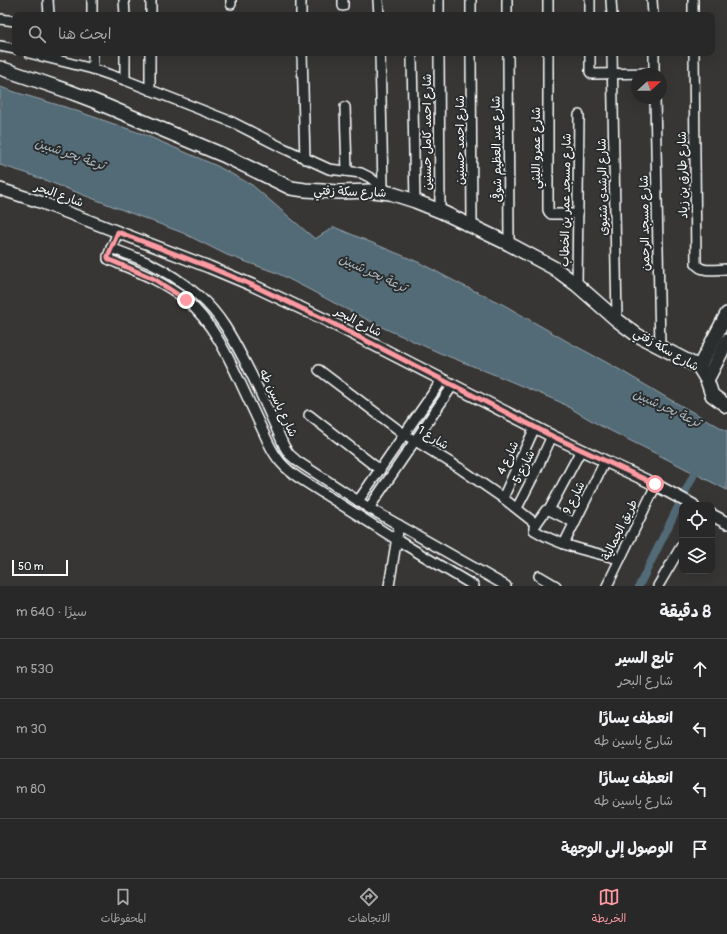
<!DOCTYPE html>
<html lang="ar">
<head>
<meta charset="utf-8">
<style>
  :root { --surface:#292828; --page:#313030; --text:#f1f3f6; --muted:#a5a6a8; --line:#454445; --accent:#ff9aa2 }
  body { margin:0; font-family:Pangolin,"Playpen Sans Arabic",sans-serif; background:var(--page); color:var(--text); direction:rtl }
  .controls { position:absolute; right:12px; bottom:12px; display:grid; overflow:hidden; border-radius:8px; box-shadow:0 4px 16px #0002 }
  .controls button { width:36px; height:36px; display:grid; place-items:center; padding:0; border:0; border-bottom:1px solid var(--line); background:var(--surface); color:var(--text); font:20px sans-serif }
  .compass { position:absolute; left:631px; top:68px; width:36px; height:36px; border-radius:50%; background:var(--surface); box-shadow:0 4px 16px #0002; rotate:69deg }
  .scale { position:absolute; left:12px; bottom:10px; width:56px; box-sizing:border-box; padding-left:4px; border:2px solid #fff; border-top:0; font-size:11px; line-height:14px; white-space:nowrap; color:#fff; -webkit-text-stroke:3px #2a2d2e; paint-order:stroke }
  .stop { position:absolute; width:12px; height:12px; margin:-9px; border:3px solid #ff9aa2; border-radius:50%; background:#fff }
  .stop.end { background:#ff9aa2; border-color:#fff; box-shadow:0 1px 4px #0008 }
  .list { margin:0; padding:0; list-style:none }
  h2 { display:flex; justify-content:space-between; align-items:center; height:52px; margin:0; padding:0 16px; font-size:17px }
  h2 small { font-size:13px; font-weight:400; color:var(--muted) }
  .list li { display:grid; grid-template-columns:26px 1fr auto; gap:12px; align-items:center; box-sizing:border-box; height:60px; padding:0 16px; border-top:1px solid var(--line) }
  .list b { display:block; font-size:15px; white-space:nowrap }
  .list p { margin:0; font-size:13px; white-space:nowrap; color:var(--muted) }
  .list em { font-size:13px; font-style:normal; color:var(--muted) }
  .icon { flex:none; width:22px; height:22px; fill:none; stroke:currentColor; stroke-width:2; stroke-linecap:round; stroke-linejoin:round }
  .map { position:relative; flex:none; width:727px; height:586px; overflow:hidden; direction:ltr }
  .search { position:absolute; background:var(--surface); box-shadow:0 4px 16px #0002; left:12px; right:12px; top:12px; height:44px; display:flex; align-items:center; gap:10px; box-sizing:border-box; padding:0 14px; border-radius:8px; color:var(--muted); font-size:15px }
  .sheet { height:292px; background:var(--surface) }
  nav { display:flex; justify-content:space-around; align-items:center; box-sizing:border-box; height:56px; border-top:1px solid var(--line); background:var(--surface); font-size:11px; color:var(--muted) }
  nav a { display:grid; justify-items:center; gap:2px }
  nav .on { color:var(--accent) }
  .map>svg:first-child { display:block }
  .water { fill:#536a77; stroke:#98a6ad }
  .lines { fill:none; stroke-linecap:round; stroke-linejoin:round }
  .canal { stroke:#536a77; stroke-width:8 }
  .minor-casing { stroke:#fff; stroke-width:12 }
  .tertiary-casing { stroke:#fff; stroke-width:14 }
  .secondary-casing { stroke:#fff; stroke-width:16 }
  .minor { stroke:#2a2d2e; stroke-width:9 }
  .tertiary { stroke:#2a2d2e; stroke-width:11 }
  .secondary { stroke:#2a2d2e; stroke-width:13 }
  .route { stroke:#ff9aa2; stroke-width:5 }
  .labels { text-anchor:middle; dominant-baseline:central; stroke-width:4; stroke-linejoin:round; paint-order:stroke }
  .street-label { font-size:12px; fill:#fff; stroke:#2a2d2e }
  .water-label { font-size:13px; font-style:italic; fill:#a9b4bb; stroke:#2a2d2e }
</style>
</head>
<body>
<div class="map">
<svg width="727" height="586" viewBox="0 0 727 586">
  <rect width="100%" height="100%" fill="#373635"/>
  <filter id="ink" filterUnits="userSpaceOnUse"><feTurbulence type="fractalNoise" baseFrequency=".025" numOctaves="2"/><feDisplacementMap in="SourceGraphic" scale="8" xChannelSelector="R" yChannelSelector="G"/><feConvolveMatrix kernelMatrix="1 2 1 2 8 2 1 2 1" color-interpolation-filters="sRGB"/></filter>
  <g filter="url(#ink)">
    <polygon class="water" points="0,87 18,93 65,107 143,134 217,166 252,185 315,239 334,227 418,262 460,284 504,305 570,343 615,367 669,399 727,431 727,490 651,451 599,425 560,402 498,376 440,353 386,329 340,306 312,291 277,273 227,255 183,233 26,173 0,165"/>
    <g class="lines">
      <polyline class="canal" points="639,586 699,464"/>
      <defs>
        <g id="minor">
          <polyline points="48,0 49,15"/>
          <polyline points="92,0 92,15"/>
          <polyline points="124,0 125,15"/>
          <polyline points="231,0 231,4"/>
          <polyline points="301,0 301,15"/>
          <polyline points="343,0 343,6"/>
          <polyline points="378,0 379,15"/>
          <polyline points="439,0 439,15"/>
          <polyline points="471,0 471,15"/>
          <polyline points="507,0 507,15"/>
          <polyline points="590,0 590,15"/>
          <polyline points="611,0 612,15"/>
          <polyline points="652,0 653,15"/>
          <polyline points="693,0 693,15"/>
          <polyline points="151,15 151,0"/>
          <polyline points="548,15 548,0"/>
          <polyline points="0,19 15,21"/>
          <polyline points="0,46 15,49"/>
          <polyline points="29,53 93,69 125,80 232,122 281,147 329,169 361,173 369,177 389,192"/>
          <polyline points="93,53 93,69"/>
          <polyline points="125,53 125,80"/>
          <polyline points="302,53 305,159"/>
          <polyline points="380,53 383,187"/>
          <polyline points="439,53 440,211"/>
          <polyline points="471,53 472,226"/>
          <polyline points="508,53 509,244"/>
          <polyline points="548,53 548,210 549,212 551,214 578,214"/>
          <polyline points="590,53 590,72 592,74 654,73"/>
          <polyline points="612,53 617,320"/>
          <polyline points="654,53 654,74"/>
          <path d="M694 53 696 264C702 273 717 269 727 269"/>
          <polyline points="412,59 415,201"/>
          <polyline points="150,90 150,53"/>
          <polyline points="655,98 660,347"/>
          <polyline points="345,107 347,171"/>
          <path d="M118 232 108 256V259L110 260C136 271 163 281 186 300 212 322 227 354 241 384 250 403 259 423 268 442 276 459 284 468 299 478L397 540 474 586"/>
          <path d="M111 248C124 253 138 258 151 264 168 272 185 284 199 296 220 314 232 337 244 360 259 388 271 417 284 446L289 454 297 461 369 508 506 586"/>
          <polyline points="577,285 579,115"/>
          <polyline points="319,370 404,434 461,469 503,498 536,524"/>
          <polyline points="309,415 380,470"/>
          <polyline points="503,498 535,427"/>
          <polyline points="358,501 442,380"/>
          <polyline points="369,508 453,385"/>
          <polyline points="517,508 535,473 552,436"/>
          <polyline points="549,510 581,450"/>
          <path d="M575 523 549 510H546L534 527V530C560 546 591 552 620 559"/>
          <polyline points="564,544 605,461"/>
          <polyline points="539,576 556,586"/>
          <polyline points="389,586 399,525"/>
          <polyline points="607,586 656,485"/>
          <polyline points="658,586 682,545"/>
        </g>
        <g id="tertiary">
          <polyline points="0,189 40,202 209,267 252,285 326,320 552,436 656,485 693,505"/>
          <polyline points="712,515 727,523"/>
        </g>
        <g id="secondary">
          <polyline points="0,68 68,91 94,101 223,155 291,188 305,190 339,192 373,191 390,193 415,201 440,211 509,244 554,268 577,285 617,320 637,335 699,367 707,380 712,395 727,406"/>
          <polyline points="699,367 727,314"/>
          <polyline points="707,380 727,341"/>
        </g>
      </defs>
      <use href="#minor" class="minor-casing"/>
      <use href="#tertiary" class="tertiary-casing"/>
      <use href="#secondary" class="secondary-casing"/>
      <use href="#minor" class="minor"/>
      <use href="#tertiary" class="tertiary"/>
      <use href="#secondary" class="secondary"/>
    </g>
  </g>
  <g class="lines" filter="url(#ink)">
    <polyline class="route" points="186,300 154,279 110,260 108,258 108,256 118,232 209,267 252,285 326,320 552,436 655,484"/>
  </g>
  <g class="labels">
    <g class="street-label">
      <text transform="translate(427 132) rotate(-90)">شارع احمد كامل حسنين</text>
      <text transform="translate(460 140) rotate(-90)">شارع احمد حسنين</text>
      <text transform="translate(536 148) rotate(-90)">شارع عمرو الليثي</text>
      <text transform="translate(497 149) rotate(-91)">شارع عبد العظيم شوقى</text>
      <text transform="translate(683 175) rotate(-91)">شارع طارق بن زياد</text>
      <text transform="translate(603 187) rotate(-91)">شارع الرشدى شتيوى</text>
      <text transform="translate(350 192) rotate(2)">شارع سكة زفتي</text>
      <text transform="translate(59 195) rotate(20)">شارع البحر</text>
      <text transform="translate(566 200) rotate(-89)">شارع مسجد عمر بن الخطاب</text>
      <text transform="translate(645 223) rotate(-91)">شارع مسجد الرحمن</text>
      <text transform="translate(358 322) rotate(27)">شارع البحر</text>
      <text transform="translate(666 350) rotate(30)">شارع سكة زفتي</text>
      <text transform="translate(278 403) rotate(65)">شارع ياسين طه</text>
      <text transform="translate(433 438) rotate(32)">شارع 1</text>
      <text transform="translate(508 458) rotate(-65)">شارع 4</text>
      <text transform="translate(524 467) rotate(-64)">شارع 5</text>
      <text transform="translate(574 498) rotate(-64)">شارع 9</text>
      <text transform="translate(620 530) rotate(-64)">طريق الجمالية</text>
    </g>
    <g class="water-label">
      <text transform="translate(70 154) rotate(19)">ترعة بحر شبين</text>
      <text transform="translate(373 273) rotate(25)">ترعة بحر شبين</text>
      <text transform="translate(667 408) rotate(25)">ترعة بحر شبين</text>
    </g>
  </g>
</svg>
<div class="controls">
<button><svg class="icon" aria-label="locate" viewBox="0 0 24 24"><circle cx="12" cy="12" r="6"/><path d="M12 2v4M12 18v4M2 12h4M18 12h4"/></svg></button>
<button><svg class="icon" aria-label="layers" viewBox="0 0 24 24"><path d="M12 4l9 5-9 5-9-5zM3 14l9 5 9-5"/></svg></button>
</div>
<svg class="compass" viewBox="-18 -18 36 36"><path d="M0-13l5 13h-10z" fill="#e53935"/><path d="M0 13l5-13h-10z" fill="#a5a6a8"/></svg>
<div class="scale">50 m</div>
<div class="stop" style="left:655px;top:484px"></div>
<div class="stop end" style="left:186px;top:300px"></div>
<div class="search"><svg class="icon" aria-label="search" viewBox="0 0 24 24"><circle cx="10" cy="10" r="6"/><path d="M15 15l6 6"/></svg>ابحث هنا</div>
</div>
<section class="sheet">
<h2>8 دقيقة<small>سيرًا · 640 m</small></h2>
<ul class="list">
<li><svg class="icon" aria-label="ahead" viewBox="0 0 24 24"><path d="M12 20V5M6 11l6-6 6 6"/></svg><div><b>تابع السير</b><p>شارع البحر</p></div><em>530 m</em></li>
<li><svg class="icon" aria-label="left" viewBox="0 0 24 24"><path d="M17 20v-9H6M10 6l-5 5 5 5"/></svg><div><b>انعطف يسارًا</b><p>شارع ياسين طه</p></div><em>30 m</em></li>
<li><svg class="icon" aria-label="left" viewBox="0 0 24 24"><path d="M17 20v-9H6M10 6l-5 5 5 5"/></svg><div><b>انعطف يسارًا</b><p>شارع ياسين طه</p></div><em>80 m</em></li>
<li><svg class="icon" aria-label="arrive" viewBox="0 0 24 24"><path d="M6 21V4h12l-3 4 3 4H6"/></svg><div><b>الوصول إلى الوجهة</b></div></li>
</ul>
</section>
<nav>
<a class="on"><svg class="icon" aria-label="map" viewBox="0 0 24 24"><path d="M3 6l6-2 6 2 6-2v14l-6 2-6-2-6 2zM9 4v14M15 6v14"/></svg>الخريطة</a>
<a><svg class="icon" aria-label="directions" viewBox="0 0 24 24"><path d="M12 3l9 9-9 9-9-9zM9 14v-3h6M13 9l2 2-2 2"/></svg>الاتجاهات</a>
<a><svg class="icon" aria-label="saved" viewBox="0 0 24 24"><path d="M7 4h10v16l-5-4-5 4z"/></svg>المحفوظات</a>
</nav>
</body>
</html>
